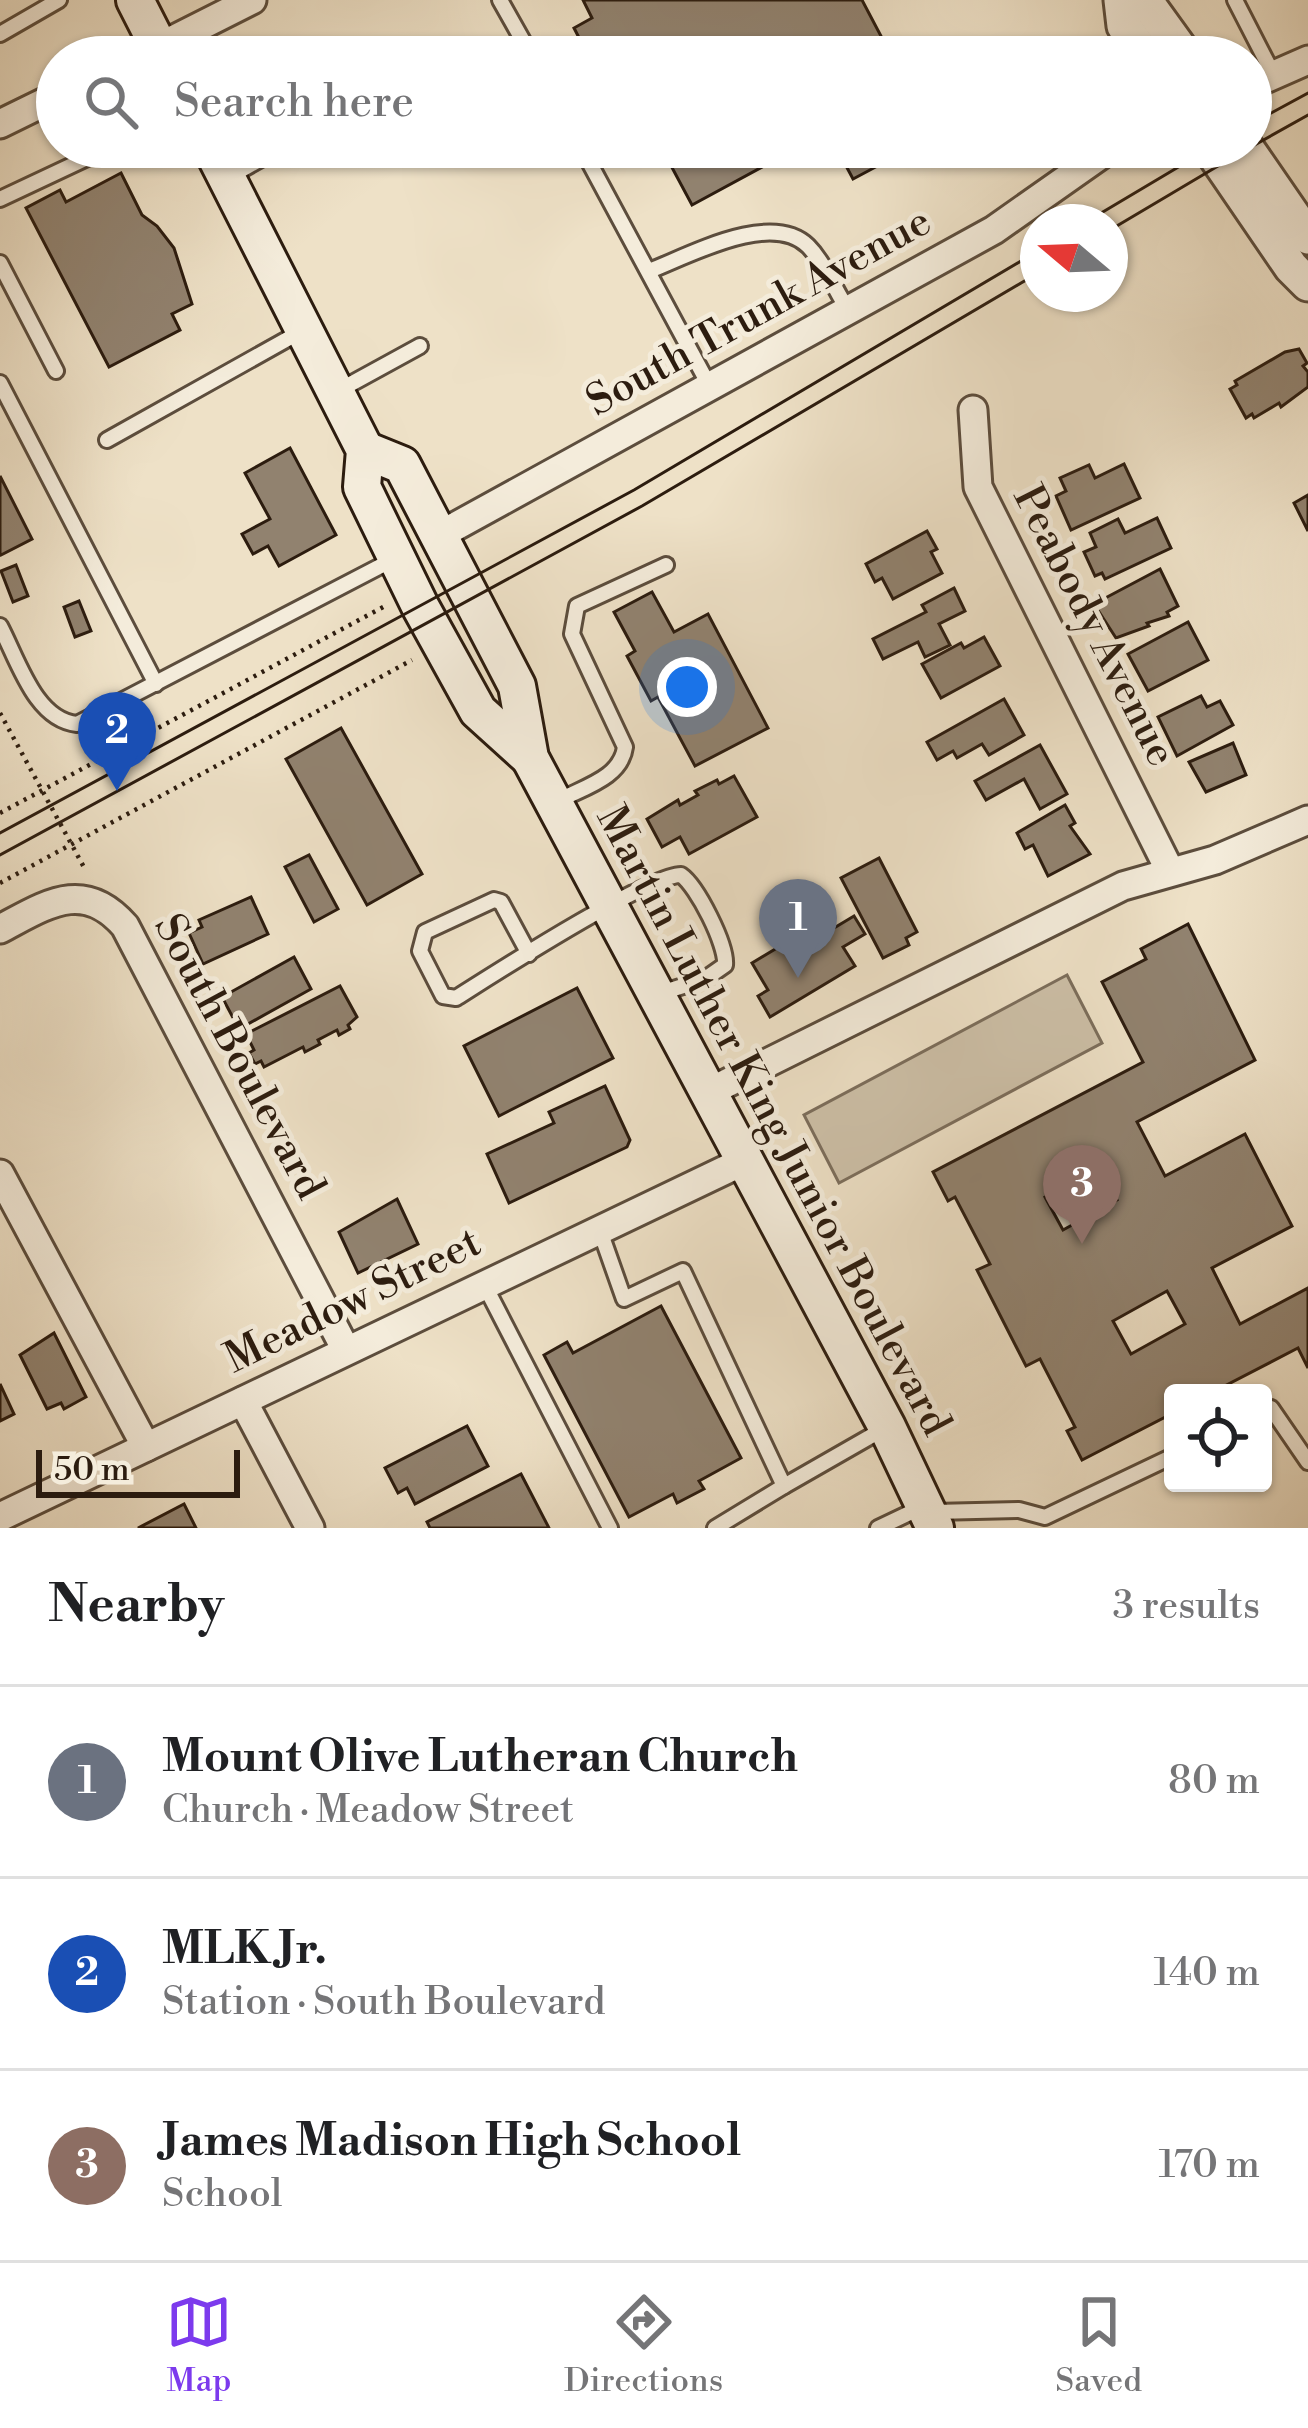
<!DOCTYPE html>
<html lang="en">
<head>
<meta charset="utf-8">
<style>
  :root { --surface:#fff; --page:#f6f6f6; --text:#202124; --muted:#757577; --line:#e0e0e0; --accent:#7c3aed }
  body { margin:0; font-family:"Libre Bodoni",serif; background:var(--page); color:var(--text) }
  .controls { position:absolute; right:36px; bottom:36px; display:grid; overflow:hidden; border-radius:12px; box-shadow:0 3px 9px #0004 }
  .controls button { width:108px; height:108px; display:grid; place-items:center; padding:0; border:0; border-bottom:3px solid var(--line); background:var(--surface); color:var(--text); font:60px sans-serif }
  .compass { position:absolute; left:1020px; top:204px; width:108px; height:108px; border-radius:50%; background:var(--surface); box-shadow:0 3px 9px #0004; rotate:289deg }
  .scale { position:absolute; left:36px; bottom:30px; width:204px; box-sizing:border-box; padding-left:12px; border:6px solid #2c1c0f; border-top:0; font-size:33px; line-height:42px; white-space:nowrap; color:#2c1c0f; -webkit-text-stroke:9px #f4ecdb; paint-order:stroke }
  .you { position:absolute; left:687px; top:687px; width:42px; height:42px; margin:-30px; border:9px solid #fff; border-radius:50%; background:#1a73e8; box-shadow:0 0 0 18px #1a73e833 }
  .badge { display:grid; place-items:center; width:78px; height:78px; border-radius:50%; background:var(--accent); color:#fff; font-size:39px; font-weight:700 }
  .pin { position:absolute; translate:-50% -99px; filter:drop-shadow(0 3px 6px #0008) }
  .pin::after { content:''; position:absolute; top:63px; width:42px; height:36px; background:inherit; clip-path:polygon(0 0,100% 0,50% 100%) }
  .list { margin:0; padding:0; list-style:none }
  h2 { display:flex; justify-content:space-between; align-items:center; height:156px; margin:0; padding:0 48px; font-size:51px }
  h2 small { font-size:39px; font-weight:400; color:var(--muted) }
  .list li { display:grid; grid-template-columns:78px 1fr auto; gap:36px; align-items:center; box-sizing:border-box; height:192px; padding:0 48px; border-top:3px solid var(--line) }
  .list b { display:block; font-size:45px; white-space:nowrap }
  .list p { margin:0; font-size:39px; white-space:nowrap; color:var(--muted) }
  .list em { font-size:39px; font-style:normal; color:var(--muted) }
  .icon { flex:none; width:66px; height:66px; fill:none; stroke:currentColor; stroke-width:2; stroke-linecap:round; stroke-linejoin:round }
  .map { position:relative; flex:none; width:1308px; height:1528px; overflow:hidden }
  .search { position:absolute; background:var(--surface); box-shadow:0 3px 9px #0004; left:36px; right:36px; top:36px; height:132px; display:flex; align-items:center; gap:30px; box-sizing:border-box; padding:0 42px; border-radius:66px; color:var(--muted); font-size:45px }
  .sheet { height:732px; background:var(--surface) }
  nav { display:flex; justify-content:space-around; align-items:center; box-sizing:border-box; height:168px; border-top:3px solid var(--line); background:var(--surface); font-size:33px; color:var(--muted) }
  nav a { display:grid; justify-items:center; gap:6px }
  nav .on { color:var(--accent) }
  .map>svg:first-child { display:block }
  .green { fill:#cdc0a8; stroke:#7c6e5c; stroke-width:3 }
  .building { fill:#91826f; stroke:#2c1c0f; stroke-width:3; fill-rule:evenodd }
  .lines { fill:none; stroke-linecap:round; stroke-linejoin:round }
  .service-casing { stroke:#5c4d3d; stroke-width:20 }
  .minor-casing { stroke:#5c4d3d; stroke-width:33 }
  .tertiary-casing { stroke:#5c4d3d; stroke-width:39 }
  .secondary-casing { stroke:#2c1c0f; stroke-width:42 }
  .path { stroke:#2c1c0f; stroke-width:4.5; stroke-dasharray:3 6; stroke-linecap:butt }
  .service { stroke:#f4ecdb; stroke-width:14 }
  .minor { stroke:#f4ecdb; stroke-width:27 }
  .tertiary { stroke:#f4ecdb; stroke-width:33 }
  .secondary { stroke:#f4ecdb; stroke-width:36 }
  .tram { stroke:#2c1c0f; stroke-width:3 }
  .labels { text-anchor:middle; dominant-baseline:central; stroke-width:10; stroke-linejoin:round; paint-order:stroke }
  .street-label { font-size:42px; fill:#2c1c0f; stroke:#f4ecdb }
</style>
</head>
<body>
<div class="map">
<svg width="1308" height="1528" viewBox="0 0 1308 1528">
  <rect width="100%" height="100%" fill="#eee1c7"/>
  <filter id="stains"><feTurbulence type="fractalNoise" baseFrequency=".00167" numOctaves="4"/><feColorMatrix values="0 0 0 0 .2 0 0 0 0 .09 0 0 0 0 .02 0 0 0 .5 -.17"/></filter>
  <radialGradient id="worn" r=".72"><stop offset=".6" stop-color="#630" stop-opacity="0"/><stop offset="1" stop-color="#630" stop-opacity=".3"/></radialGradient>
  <polygon class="green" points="1067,975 1102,1043 839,1183 804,1115"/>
  <g class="building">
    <polygon points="583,0 862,0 892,57 589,57 574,28 592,18"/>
    <polygon points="661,147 799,147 692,205"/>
    <polygon points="836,147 877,147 885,162 853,179"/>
    <polygon points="121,173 142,215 157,226 174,248 192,304 172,314 180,330 109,367 26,208 60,190 66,202"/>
    <polygon points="1299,349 1307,363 1303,366 1308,372 1308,387 1281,407 1279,403 1254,418 1252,414 1246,418 1230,389 1237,385 1235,381 1285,352"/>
    <polygon points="290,448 336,535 279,566 268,546 253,554 242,534 270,519 245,473"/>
    <polygon points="1124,464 1140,498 1071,530 1056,496 1066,491 1060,478 1089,465 1095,478"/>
    <polygon points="0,476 32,539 1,555 0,553"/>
    <polygon points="1308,495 1308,531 1294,503"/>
    <polygon points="1157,518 1171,548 1105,579 1102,573 1095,576 1084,552 1096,547 1090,533 1118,519 1125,533"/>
    <polygon points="927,531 937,549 931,552 942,573 893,599 882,578 875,582 866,564"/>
    <polygon points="16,565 28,596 13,602 1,571"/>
    <polygon points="1160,569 1178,606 1167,612 1169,616 1147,623 1149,626 1116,638 1094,604"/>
    <polygon points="954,588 965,611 939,624 950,645 925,657 918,642 883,659 873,639 926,612 922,605"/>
    <polygon points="652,592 674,632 708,614 768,728 695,766 658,697 651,701 627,656 635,651 614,612"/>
    <polygon points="79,601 91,631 75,637 64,607"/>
    <polygon points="1188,622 1208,660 1148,691 1128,654"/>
    <polygon points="984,637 1000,666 941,698 922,664 961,643 964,648"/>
    <polygon points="1201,696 1207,707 1220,701 1233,725 1177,756 1158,717"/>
    <polygon points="1004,699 1024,735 989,755 982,744 957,758 953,751 937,760 927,742"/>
    <polygon points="341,728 422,874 367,905 286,759"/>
    <polygon points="1233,743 1246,775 1206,792 1189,762"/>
    <polygon points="1040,745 1067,794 1040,809 1024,779 986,800 975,781"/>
    <polygon points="734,776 757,817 689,854 680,837 662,847 647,819 678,800 680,805 698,795 695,791 717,780 719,784"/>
    <polygon points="1065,805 1075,823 1070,826 1090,854 1048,876 1033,845 1025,849 1017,833"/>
    <polygon points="309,855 338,909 314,922 285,867"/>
    <polygon points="879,858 917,932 906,938 909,945 883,958 841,878"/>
    <polygon points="251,897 268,934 203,964 189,933 202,927 199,920"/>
    <polygon points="854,916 865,934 843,947 855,966 770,1017 758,996 768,990 752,963 827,918 834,928"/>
    <path d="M1188 924 1255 1060 1137 1122 1165 1176 1245 1134 1292 1226 1212 1268 1240 1324 1308 1288V1368L1298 1348 1211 1393H1173V1413L1082 1460 1067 1431 1075 1427 1040 1359 1026 1366 977 1270 990 1264 955 1197 948 1201 933 1172 1143 1062 1102 982 1146 959 1141 949ZM1099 1167 1117 1200 1063 1230 1045 1197ZM1167 1291 1185 1324 1131 1354 1113 1321Z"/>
    <polygon points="294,957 311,989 239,1029 222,997"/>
    <polygon points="340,986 357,1017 348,1025 350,1029 339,1035 337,1030 318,1040 320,1044 305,1052 303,1047 264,1067 261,1061 255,1064 249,1053 254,1050 246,1034"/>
    <polygon points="577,988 613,1058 499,1116 464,1046"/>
    <polygon points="605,1086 630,1140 627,1147 509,1203 487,1154 554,1123 549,1112"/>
    <polygon points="397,1199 418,1244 358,1273 339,1232"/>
    <polygon points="661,1306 741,1458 699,1481 704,1489 677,1503 673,1494 629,1517 544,1355 567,1342 573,1353"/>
    <polygon points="54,1333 86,1397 64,1409 61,1403 47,1409 20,1355"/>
    <polygon points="0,1384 14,1414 0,1421"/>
    <polygon points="467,1426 488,1466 415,1504 407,1488 398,1493 385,1468"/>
    <polygon points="521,1474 549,1528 430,1528 427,1522"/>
    <polygon points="184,1504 196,1528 138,1528"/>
  </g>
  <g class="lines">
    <defs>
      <g id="service">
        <polyline points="500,0 532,57"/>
        <polyline points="1235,0 1273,74"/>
        <polyline points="0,34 59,0"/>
        <polyline points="581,147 710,387"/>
        <polyline points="229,177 282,147"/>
        <polyline points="0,199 102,151"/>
        <polyline points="0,263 56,371"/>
        <path d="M649 271C688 256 771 210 808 246 824 262 835 290 848 310"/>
        <polyline points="0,383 156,684"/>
        <polyline points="336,392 420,346"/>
        <polyline points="107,440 300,332"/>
        <path d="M0 626C18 660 35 720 77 724L396 558"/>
        <path d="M558 801C584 787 621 778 625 747L572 634 577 606 666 565"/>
        <path d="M529 954 501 902 494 900 425 932 420 951 443 996 456 998C494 974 648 875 681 875 697 886 727 945 725 965L705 979 661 993"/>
        <polyline points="599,1228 624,1299 683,1271 784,1486 887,1427"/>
        <polyline points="484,1284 610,1528"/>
        <polyline points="1263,1412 1271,1408 1308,1462"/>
        <polyline points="934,1512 1019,1510 1045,1517 1173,1456"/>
        <polyline points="715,1528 784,1486"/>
        <polyline points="878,1528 920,1508"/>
      </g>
      <g id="minor">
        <polyline points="139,57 252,0"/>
        <polyline points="1251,85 1308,60"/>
        <polyline points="0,124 57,96"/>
        <polyline points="973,410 978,487 1170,871"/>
        <polyline points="438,536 994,230 1112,147"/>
        <path d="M0 929C46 905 83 878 125 926L346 1350"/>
        <polyline points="707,1093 1123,886 1215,860 1308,820"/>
        <polyline points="0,1174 146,1447"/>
        <polyline points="243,1401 310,1528"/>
        <polyline points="0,1517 744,1161"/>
      </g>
      <g id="tertiary">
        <polyline points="1121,0 1124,26 1146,57"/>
        <polyline points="1145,0 1186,57"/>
        <polyline points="1209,147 1291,267 1308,284"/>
        <polyline points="1246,147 1308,237"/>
      </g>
      <g id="secondary">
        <polyline points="135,0 164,57"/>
        <polyline points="211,147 365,450 362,487 420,606 478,711 530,758"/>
        <polyline points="365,450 402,465 517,686 530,758 887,1427 935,1528"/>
      </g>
    </defs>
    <use href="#service" class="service-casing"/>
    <use href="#minor" class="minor-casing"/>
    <use href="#tertiary" class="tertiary-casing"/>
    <use href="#secondary" class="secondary-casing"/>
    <g class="path">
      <polyline points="0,713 86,871"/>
      <polyline points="0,813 385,606"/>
      <polyline points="0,883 412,660"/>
    </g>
    <use href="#service" class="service"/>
    <use href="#minor" class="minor"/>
    <use href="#tertiary" class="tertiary"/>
    <use href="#secondary" class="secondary"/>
    <g class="tram">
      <polyline points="1251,124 1308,93"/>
      <polyline points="1251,147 1308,115"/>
      <polyline points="1086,222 1212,147"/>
      <polyline points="1110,230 1250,147"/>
      <polyline points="0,833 634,490 1038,251"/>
      <polyline points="0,855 642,506 1038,273"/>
    </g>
  </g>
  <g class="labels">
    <g class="street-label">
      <text transform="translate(759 312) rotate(-29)">South Trunk Avenue</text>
      <text transform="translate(1094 626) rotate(63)">Peabody Avenue</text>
      <text transform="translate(239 1057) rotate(62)">South Boulevard</text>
      <text transform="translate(773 1121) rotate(62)">Martin Luther King Junior Boulevard</text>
      <text transform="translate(353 1301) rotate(-26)">Meadow Street</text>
    </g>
  </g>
  <rect width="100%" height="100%" filter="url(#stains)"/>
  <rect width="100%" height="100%" fill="url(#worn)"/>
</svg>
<div class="controls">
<button><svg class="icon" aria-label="locate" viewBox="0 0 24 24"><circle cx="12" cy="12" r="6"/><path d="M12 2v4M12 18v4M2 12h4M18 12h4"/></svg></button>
</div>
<svg class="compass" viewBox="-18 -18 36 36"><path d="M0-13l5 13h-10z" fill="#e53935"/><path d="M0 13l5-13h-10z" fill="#757577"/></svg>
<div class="scale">50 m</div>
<div class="you"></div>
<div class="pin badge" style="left:798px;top:978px;background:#6b7280">1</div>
<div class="pin badge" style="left:117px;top:791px;background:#1a4fb4">2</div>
<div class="pin badge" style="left:1082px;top:1244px;background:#8d6e63">3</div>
<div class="search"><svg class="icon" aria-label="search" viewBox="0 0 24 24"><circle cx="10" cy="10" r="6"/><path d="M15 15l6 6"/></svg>Search here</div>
</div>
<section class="sheet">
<h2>Nearby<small>3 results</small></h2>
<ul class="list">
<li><span class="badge" style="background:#6b7280">1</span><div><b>Mount Olive Lutheran Church</b><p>Church · Meadow Street</p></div><em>80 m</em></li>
<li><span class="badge" style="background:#1a4fb4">2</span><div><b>MLK Jr.</b><p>Station · South Boulevard</p></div><em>140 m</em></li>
<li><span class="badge" style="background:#8d6e63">3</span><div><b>James Madison High School</b><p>School</p></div><em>170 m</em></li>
</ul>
</section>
<nav>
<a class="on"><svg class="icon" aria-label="map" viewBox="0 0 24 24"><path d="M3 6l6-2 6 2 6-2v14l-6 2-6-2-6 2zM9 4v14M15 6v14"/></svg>Map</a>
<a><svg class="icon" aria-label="directions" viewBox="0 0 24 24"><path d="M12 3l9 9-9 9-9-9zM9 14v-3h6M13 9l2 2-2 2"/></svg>Directions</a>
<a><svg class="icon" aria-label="saved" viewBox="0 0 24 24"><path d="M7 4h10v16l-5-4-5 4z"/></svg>Saved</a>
</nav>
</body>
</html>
